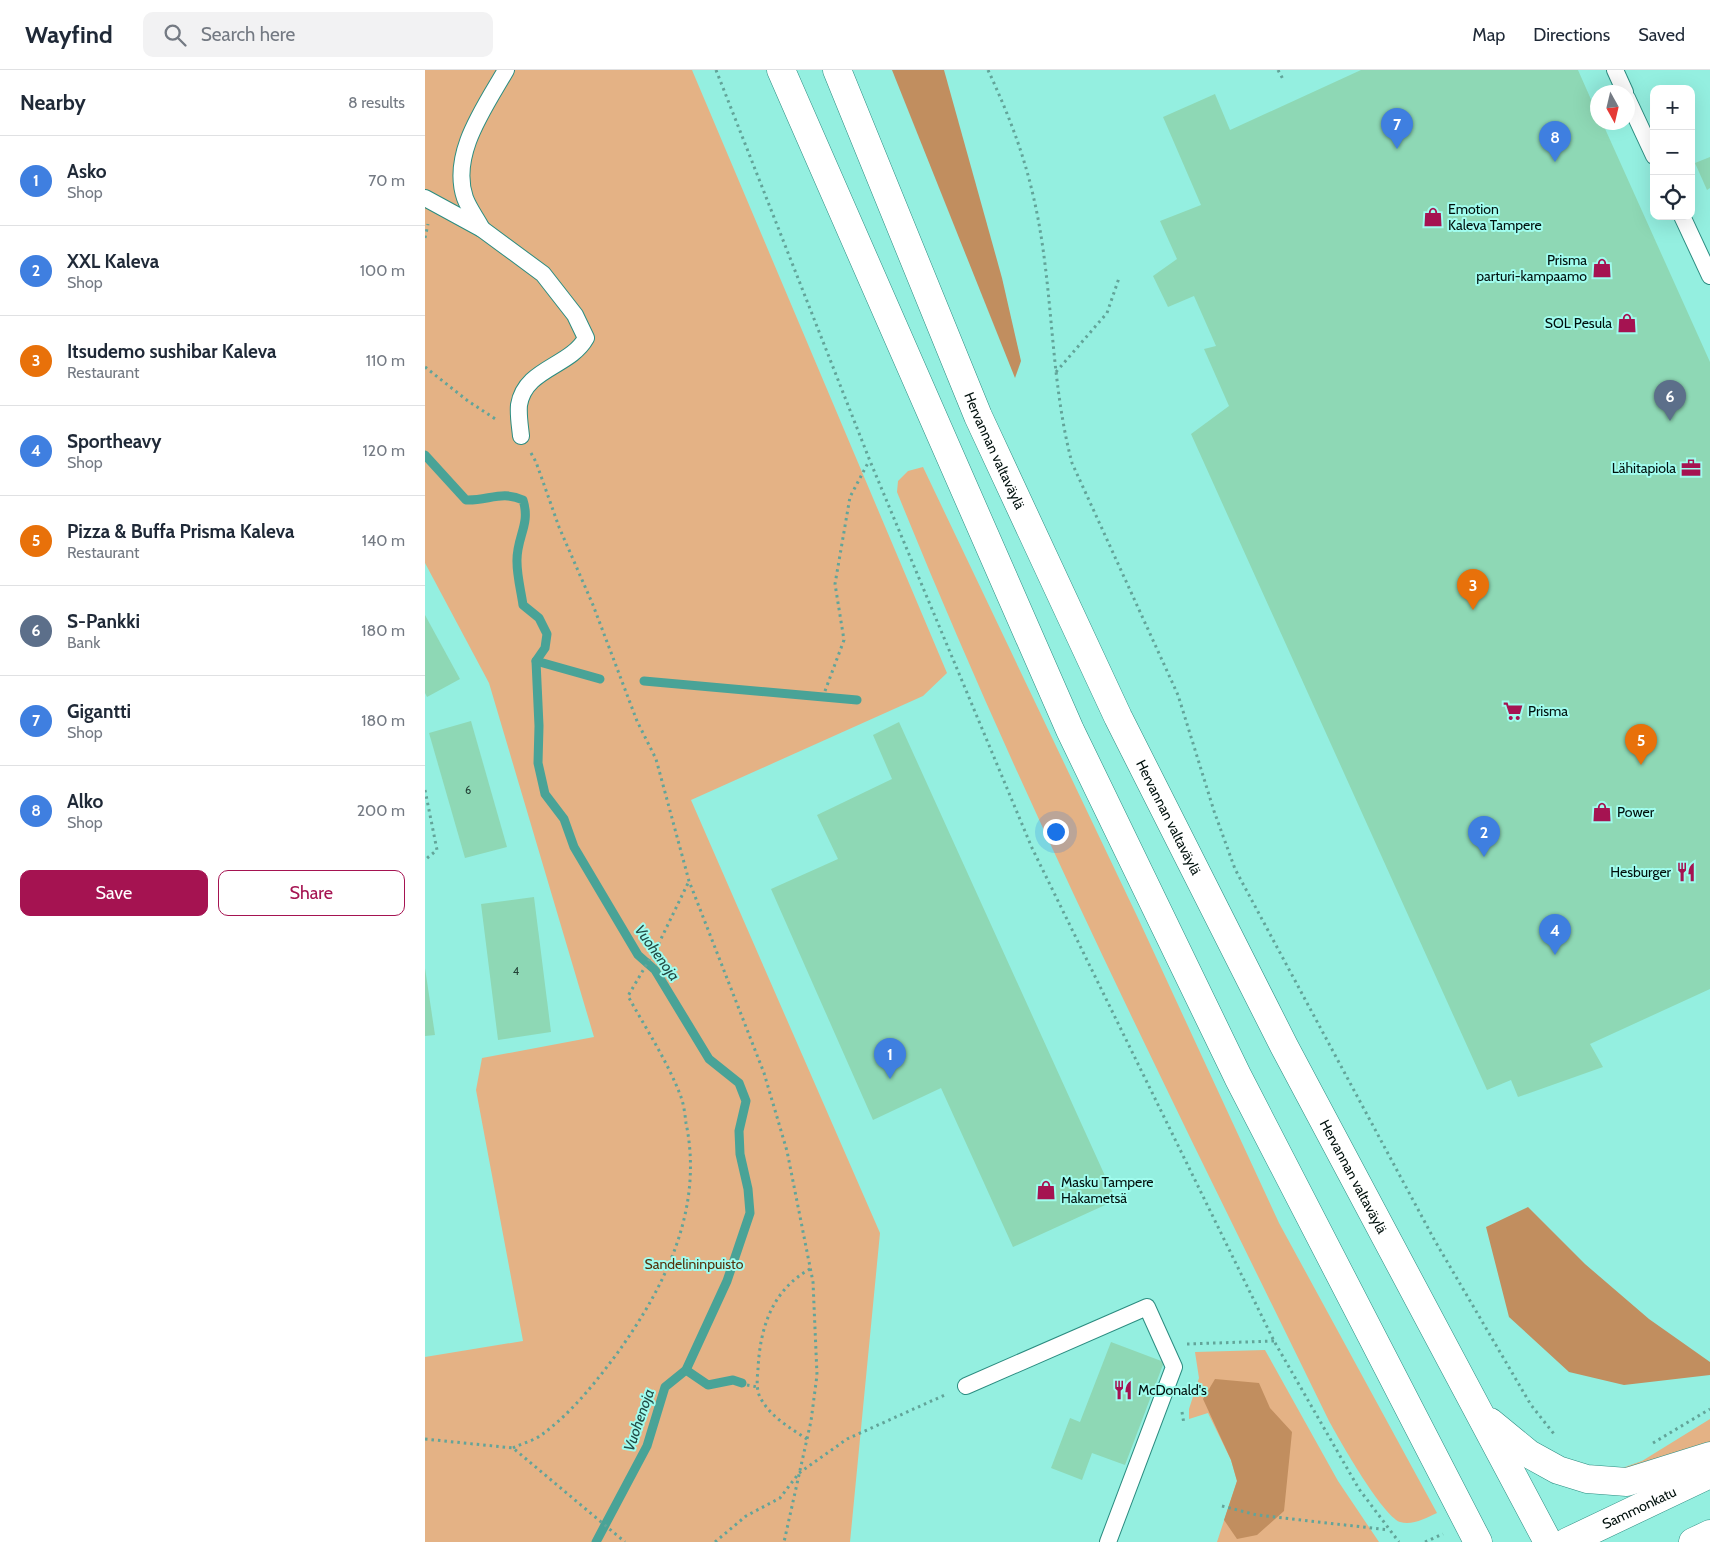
<!DOCTYPE html>
<html lang="en">
<head>
<meta charset="utf-8">
<style>
  :root { --surface:#fff; --page:#f2f2f3; --text:#1f2937; --muted:#747a83; --line:#e0e1e3; --accent:#a51351 }
  body { margin:0; font-family:Cabin,sans-serif; background:var(--page); color:var(--text) }
  .controls { position:absolute; right:15px; top:15px; display:grid; overflow:hidden; border-radius:10px; box-shadow:0 5px 20px #0002 }
  .controls button { width:45px; height:45px; display:grid; place-items:center; padding:0; border:0; border-bottom:1px solid var(--line); background:var(--surface); color:var(--text); font:25px sans-serif }
  .compass { position:absolute; left:1165px; top:15px; width:45px; height:45px; border-radius:50%; background:var(--surface); box-shadow:0 5px 20px #0002; rotate:172deg }
  .you { position:absolute; left:630px; top:761px; width:18px; height:18px; margin:-12px; border:4px solid #fff; border-radius:50%; background:#1a73e8; box-shadow:0 0 0 8px #1a73e833 }
  .badge { display:grid; place-items:center; width:32px; height:32px; border-radius:50%; background:var(--accent); color:#fff; font-size:16px; font-weight:700 }
  .pin { position:absolute; translate:-50% -41px; filter:drop-shadow(0 1px 2px #0008) }
  .pin::after { content:''; position:absolute; top:26px; width:18px; height:15px; background:inherit; clip-path:polygon(0 0,100% 0,50% 100%) }
  .list { margin:0; padding:0; list-style:none }
  h2 { display:flex; justify-content:space-between; align-items:center; height:65px; margin:0; padding:0 20px; font-size:21px }
  h2 small { font-size:16px; font-weight:400; color:var(--muted) }
  .list li { display:grid; grid-template-columns:32px 1fr auto; gap:15px; align-items:center; box-sizing:border-box; height:90px; padding:0 20px; border-top:1px solid var(--line) }
  .list b { display:block; font-size:19px; white-space:nowrap }
  .list p { margin:0; font-size:16px; white-space:nowrap; color:var(--muted) }
  .list em { font-size:16px; font-style:normal; color:var(--muted) }
  .actions { display:flex; gap:10px; padding:15px 20px }
  .actions a { flex:1; padding:11px 0; border:1px solid var(--accent); border-radius:10px; text-align:center; font-size:18px; color:var(--accent) }
  .actions .main { background:var(--accent); color:#fff }
  .icon { flex:none; width:28px; height:28px; fill:none; stroke:currentColor; stroke-width:2; stroke-linecap:round; stroke-linejoin:round }
  .map { position:relative; flex:none; width:1285px; height:1472px; overflow:hidden }
  header { display:flex; align-items:center; gap:30px; box-sizing:border-box; height:70px; padding:0 25px; background:var(--surface); border-bottom:1px solid var(--line) }
  header strong { font-size:24px }
  nav { display:flex; gap:28px; margin-inline-start:auto; font-size:18px }
  .search { width:350px; height:45px; background:var(--page); display:flex; align-items:center; gap:12px; box-sizing:border-box; padding:0 18px; border-radius:10px; color:var(--muted); font-size:19px }
  main { display:flex }
  aside { flex:1; background:var(--surface) }
  .map>svg:first-child { display:block }
  .green { fill:#e4b285 }
  .forest { fill:#c18e5f }
  .lines { fill:none; stroke-linecap:round; stroke-linejoin:round }
  .stream { stroke:#49a397; stroke-width:9 }
  .building { fill:#8ed8b5 }
  .service-casing { stroke:#2b8c80; stroke-width:18 }
  .secondary-casing { stroke:#2b8c80; stroke-width:29 }
  .trunk-casing { stroke:#2b8c80; stroke-width:29 }
  .path { stroke:#62a499; stroke-width:3; stroke-dasharray:2.5 4; stroke-linecap:butt }
  .service { stroke:#fff; stroke-width:16 }
  .secondary { stroke:#fff; stroke-width:28 }
  .trunk { stroke:#fff; stroke-width:28 }
  .labels { text-anchor:middle; dominant-baseline:central; stroke-width:4; stroke-linejoin:round; paint-order:stroke }
  .number-label { font-size:11px; fill:#244237 }
  .poi-label { font-size:14px; fill:#00100d; stroke:#a1fcee; text-anchor:start }
  .street-label { font-size:14px; fill:#00100d; stroke:#a1fcee }
  .park-label { font-size:14px; fill:#54310b; stroke:#a1fcee }
  .water-label { font-size:15px; font-style:italic; fill:#234c46; stroke:#a1fcee }
</style>
</head>
<body>
<header>
<strong>Wayfind</strong>
<div class="search"><svg class="icon" aria-label="search" viewBox="0 0 24 24"><circle cx="10" cy="10" r="6"/><path d="M15 15l6 6"/></svg>Search here</div>
<nav><a>Map</a><a>Directions</a><a>Saved</a></nav>
</header>
<main>
<aside>
<h2>Nearby<small>8 results</small></h2>
<ul class="list">
<li><span class="badge" style="background:#3f7fe0">1</span><div><b>Asko</b><p>Shop</p></div><em>70 m</em></li>
<li><span class="badge" style="background:#3f7fe0">2</span><div><b>XXL Kaleva</b><p>Shop</p></div><em>100 m</em></li>
<li><span class="badge" style="background:#e8710a">3</span><div><b>Itsudemo sushibar Kaleva</b><p>Restaurant</p></div><em>110 m</em></li>
<li><span class="badge" style="background:#3f7fe0">4</span><div><b>Sportheavy</b><p>Shop</p></div><em>120 m</em></li>
<li><span class="badge" style="background:#e8710a">5</span><div><b>Pizza &amp; Buffa Prisma Kaleva</b><p>Restaurant</p></div><em>140 m</em></li>
<li><span class="badge" style="background:#5c6f8a">6</span><div><b>S-Pankki</b><p>Bank</p></div><em>180 m</em></li>
<li><span class="badge" style="background:#3f7fe0">7</span><div><b>Gigantti</b><p>Shop</p></div><em>180 m</em></li>
<li><span class="badge" style="background:#3f7fe0">8</span><div><b>Alko</b><p>Shop</p></div><em>200 m</em></li>
</ul>
<div class="actions"><a class="main">Save</a><a>Share</a></div>
</aside>
<div class="map">
<svg width="1285" height="1472" viewBox="0 0 1285 1472">
  <rect width="100%" height="100%" fill="#94efe0"/>
  <g class="green">
    <polygon points="0,0 267,0 522,603 498,626 266,730 455,1163 425,1472 0,1472 0,1287 98,1271 51,1020 57,988 169,967 64,613 0,493"/>
    <path d="M498 397 712 846 854 1153 1012 1443C1001 1448 987 1456 975 1452 957 1445 915 1371 904 1351 754 1044 600 739 472 422L473 411 483 401Z"/>
    <polygon points="840,1280 913,1411 954,1472 792,1472 812,1411 806,1390 783,1343 764,1349 764,1339 774,1308 770,1282"/>
    <polygon points="1285,1349 1285,1372 1227,1398 1183,1403 1217,1391"/>
  </g>
  <g class="forest">
    <polygon points="467,0 519,0 577,208 596,291 590,308"/>
    <polygon points="1103,1137 1160,1194 1224,1249 1285,1292 1285,1305 1199,1315 1144,1302 1084,1247 1061,1157"/>
    <polygon points="790,1309 834,1313 845,1338 867,1362 859,1441 832,1465 812,1469 799,1450 812,1411 806,1390 778,1329"/>
  </g>
  <g class="lines">
    <g class="stream">
      <path d="M0 385 41 430C63 431 77 420 98 430 106 455 91 467 92 492 92 506 96 521 98 535L114 548 122 564 120 578 111 591 114 656 113 693 120 724 139 749 149 777 213 885 230 900 284 989 314 1013 321 1031 314 1061 315 1084 323 1119 325 1143 302 1211 261 1300 240 1317 222 1376 171 1472"/>
      <polyline points="111,591 175,609"/>
      <polyline points="219,611 432,630"/>
      <polyline points="261,1300 283,1315 308,1310 317,1313"/>
    </g>
  </g>
  <g class="building">
    <polygon points="936,0 1153,0 1172,43 1172,52 1177,52 1285,292 1285,919 1165,974 1178,997 1093,1027 1086,1010 1062,1020 766,364 804,336 779,279 791,276 769,226 743,237 728,206 752,189 735,151 776,135 738,47 790,24 805,60"/>
    <polygon points="1285,87 1285,118 1282,120 1270,93"/>
    <polygon points="0,545 35,609 2,627 0,623"/>
    <polygon points="46,651 82,777 40,788 4,663"/>
    <polygon points="474,652 691,1130 588,1177 516,1018 448,1050 346,819 413,789 392,745 467,709 448,665"/>
    <polygon points="109,827 126,962 73,970 56,834"/>
    <polygon points="0,898 10,965 0,966"/>
    <polygon points="686,1272 739,1292 700,1395 667,1383 657,1410 626,1398 645,1348 655,1352"/>
  </g>
  <g class="lines">
    <defs>
      <g id="service">
        <polyline points="1190,0 1200,22"/>
        <polyline points="1202,28 1229,86"/>
        <path d="M0 128 57 159 118 204 150 245 161 268C145 297 100 298 94 335 93 345 95 356 96 366"/>
        <polyline points="1257,146 1285,206"/>
        <path d="M57 159C52 149 44 139 40 128 25 84 60 37 81 0"/>
        <polyline points="541,1316 722,1237 749,1297 683,1472"/>
      </g>
      <g id="secondary">
        <path id="s1" d="M1142 1472 1285 1404"/>
        <polyline points="1268,1472 1285,1464"/>
      </g>
      <g id="trunk">
        <polyline points="356,0 645,660 813,1007 1053,1472"/>
        <path id="s2" d="M412 0 553 346 693 647 859 976 1123 1472"/>
        <polyline points="1065,1352 1104,1384 1133,1400 1162,1409 1202,1412 1285,1386"/>
      </g>
    </defs>
    <use href="#service" class="service-casing"/>
    <use href="#secondary" class="secondary-casing"/>
    <use href="#trunk" class="trunk-casing"/>
    <g class="path">
      <polyline points="291,0 445,391 607,778 849,1271 934,1419 974,1472"/>
      <path d="M563 0C582 41 598 81 608 125 629 213 624 306 647 393L753 625 789 741 810 799 1010 1171 1106 1335 1129 1364"/>
      <polyline points="853,0 859,11"/>
      <polyline points="0,168 3,154"/>
      <polyline points="0,297 43,331 72,350"/>
      <polyline points="631,302 682,243 694,208"/>
      <polyline points="106,383 111,392 134,457 168,535 212,651 231,689 264,811 339,1003 362,1081 388,1212 392,1305 386,1351 359,1472"/>
      <polyline points="400,621 419,570 410,514 425,427 444,391"/>
      <polyline points="0,720 12,780 1,789"/>
      <polyline points="762,1274 849,1271"/>
      <polyline points="322,1315 333,1317"/>
      <polyline points="757,1342 759,1354"/>
      <polyline points="0,1369 88,1378 200,1472"/>
      <path d="M382 1369C365 1358 346 1347 336 1329 331 1321 332 1309 333 1299 335 1258 347 1220 385 1199"/>
      <polyline points="1228,1373 1285,1339"/>
      <path d="M88 1378C98 1373 111 1370 119 1363 147 1342 170 1313 191 1285 240 1217 279 1139 261 1053 260 1045 259 1035 256 1027 243 992 221 959 203 926L234 873 264 811"/>
      <polyline points="797,1436 832,1445 964,1460"/>
      <polyline points="290,1472 321,1446 355,1428 374,1403 422,1369 522,1324"/>
      <polyline points="1000,1472 1018,1464"/>
    </g>
    <use href="#service" class="service"/>
    <use href="#secondary" class="secondary"/>
    <use href="#trunk" class="trunk"/>
  </g>
  <defs>
    <symbol id="shop-bare" viewBox="-9 -9 18 18"><path d="M-5-2.5h2.3a2.7 3.5 0 0 1 5.4 0H5L5.5 6h-11ZM-1.5-2.5h3a1.5 2.3 0 0 0-3 0Z" fill="#a51351" stroke="#a1fcee" stroke-width="2.5" paint-order="stroke"/></symbol>
    <symbol id="office-bare" viewBox="-9 -9 18 18"><path d="M-6-3h4V-5.5h4V-3h4V5H-6ZM-1-4.5V-3h2v-1.5ZM-6 0V1H6V0Z" fill="#a51351" stroke="#a1fcee" stroke-width="2.5" paint-order="stroke"/></symbol>
    <symbol id="supermarket-bare" viewBox="-9 -9 18 18"><path d="M-6-5.5h2.5l.6 2H6L4.5 2H-2.5L-4.4-4H-6ZM-1.5 3.2a1.3 1.3 0 1 0 .1 0ZM3 3.2a1.3 1.3 0 1 0 .1 0Z" fill="#a51351" stroke="#a1fcee" stroke-width="2.5" paint-order="stroke"/></symbol>
    <symbol id="restaurant-bare" viewBox="-9 -9 18 18"><path d="M-5-6h1v4h1v-4h1v4h1v-4h1v5L-1.5 .5V6h-2V.5L-5-1ZM5-6V6H3V1.5H1.5Q1.5-4 5-6Z" fill="#a51351" stroke="#a1fcee" stroke-width="2.5" paint-order="stroke"/></symbol>
  </defs>
  <g fill-rule="evenodd">
    <use href="#shop-bare" x="994" y="133" width="28" height="28"/>
    <use href="#shop-bare" x="1163" y="184" width="28" height="28"/>
    <use href="#shop-bare" x="1188" y="239" width="28" height="28"/>
    <use href="#office-bare" x="1252" y="384" width="28" height="28"/>
    <use href="#supermarket-bare" x="1074" y="627" width="28" height="28"/>
    <use href="#shop-bare" x="1163" y="728" width="28" height="28"/>
    <use href="#restaurant-bare" x="1247" y="788" width="28" height="28"/>
    <use href="#shop-bare" x="607" y="1106" width="28" height="28"/>
    <use href="#restaurant-bare" x="684" y="1306" width="28" height="28"/>
  </g>
  <g class="labels">
    <g class="number-label">
      <text x="43" y="720">6</text>
      <text x="91" y="901">4</text>
    </g>
    <g class="poi-label">
      <text x="1023" y="139">Emotion<tspan x="1023" dy="16">Kaleva Tampere</tspan></text>
      <text x="1162" y="190" text-anchor="end">Prisma<tspan x="1162" dy="16">parturi-kampaamo</tspan></text>
      <text x="1187" y="253" text-anchor="end">SOL Pesula</text>
      <text x="1251" y="398" text-anchor="end">Lähitapiola</text>
      <text x="1103" y="641">Prisma</text>
      <text x="1192" y="742">Power</text>
      <text x="1246" y="802" text-anchor="end">Hesburger</text>
      <text x="636" y="1112">Masku Tampere<tspan x="636" dy="16">Hakametsä</tspan></text>
      <text x="713" y="1320">McDonald's</text>
    </g>
    <g class="street-label">
      <text stroke="none"><textPath href="#s2" startOffset="412">Hervannan valtaväylä</textPath></text>
      <text stroke="none"><textPath href="#s2" startOffset="818">Hervannan valtaväylä</textPath></text>
      <text stroke="none"><textPath href="#s2" startOffset="1222">Hervannan valtaväylä</textPath></text>
      <text stroke="none"><textPath href="#s1" startOffset="80">Sammonkatu</textPath></text>
    </g>
    <g class="park-label">
      <text x="269" y="1194">Sandelininpuisto</text>
    </g>
    <g class="water-label">
      <text transform="translate(232 883) rotate(54)">Vuohenoja</text>
      <text transform="translate(214 1350) rotate(-71)">Vuohenoja</text>
    </g>
  </g>
</svg>
<div class="controls">
<button>+</button>
<button>−</button>
<button><svg class="icon" aria-label="locate" viewBox="0 0 24 24"><circle cx="12" cy="12" r="6"/><path d="M12 2v4M12 18v4M2 12h4M18 12h4"/></svg></button>
</div>
<svg class="compass" viewBox="-18 -18 36 36"><path d="M0-13l5 13h-10z" fill="#e53935"/><path d="M0 13l5-13h-10z" fill="#747a83"/></svg>
<div class="you"></div>
<div class="pin badge" style="left:465px;top:1009px;background:#3f7fe0">1</div>
<div class="pin badge" style="left:1059px;top:787px;background:#3f7fe0">2</div>
<div class="pin badge" style="left:1048px;top:540px;background:#e8710a">3</div>
<div class="pin badge" style="left:1130px;top:885px;background:#3f7fe0">4</div>
<div class="pin badge" style="left:1216px;top:695px;background:#e8710a">5</div>
<div class="pin badge" style="left:1245px;top:351px;background:#5c6f8a">6</div>
<div class="pin badge" style="left:972px;top:79px;background:#3f7fe0">7</div>
<div class="pin badge" style="left:1130px;top:92px;background:#3f7fe0">8</div>
</div>
</main>
</body>
</html>
